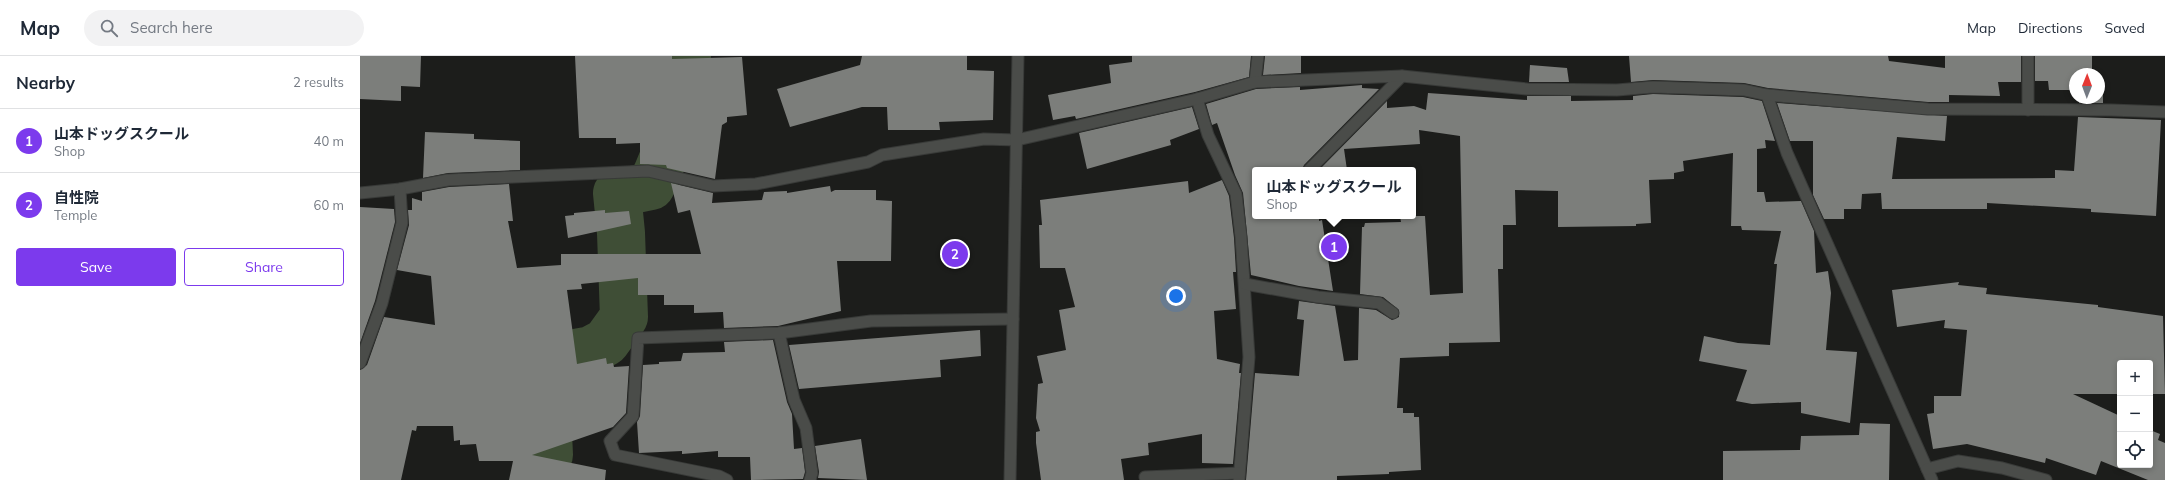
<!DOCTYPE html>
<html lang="en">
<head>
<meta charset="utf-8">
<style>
  :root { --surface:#fff; --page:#f2f2f3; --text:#1f2937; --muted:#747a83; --line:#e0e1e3; --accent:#7c3aed }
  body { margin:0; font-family:Mulish,"Noto Sans JP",sans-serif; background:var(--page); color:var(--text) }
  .controls { position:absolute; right:12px; bottom:12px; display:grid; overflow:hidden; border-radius:4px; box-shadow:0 2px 6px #0003 }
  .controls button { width:36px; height:36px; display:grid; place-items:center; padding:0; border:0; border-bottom:1px solid var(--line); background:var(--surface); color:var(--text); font:20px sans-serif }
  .compass { position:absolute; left:1709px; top:12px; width:36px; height:36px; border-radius:50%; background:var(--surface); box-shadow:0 2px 6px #0003; rotate:1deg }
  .you { position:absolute; left:816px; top:240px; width:14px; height:14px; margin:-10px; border:3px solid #fff; border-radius:50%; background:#1a73e8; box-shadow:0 0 0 6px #1a73e833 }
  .badge { display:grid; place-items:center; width:26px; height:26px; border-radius:50%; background:var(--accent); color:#fff; font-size:13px; font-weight:700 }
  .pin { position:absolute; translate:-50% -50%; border:2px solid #fff; box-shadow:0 1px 4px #0006 }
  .popup { position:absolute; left:892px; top:111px; width:164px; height:52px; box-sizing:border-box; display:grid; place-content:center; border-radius:4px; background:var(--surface); filter:drop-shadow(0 1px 3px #0005); font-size:13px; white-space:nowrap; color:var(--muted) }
  .popup b { font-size:15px; color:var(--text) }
  .popup::after { content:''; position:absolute; left:50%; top:100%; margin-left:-8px; border:8px solid transparent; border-top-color:var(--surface) }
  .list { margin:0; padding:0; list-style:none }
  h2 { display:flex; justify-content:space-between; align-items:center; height:52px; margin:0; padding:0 16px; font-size:17px }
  h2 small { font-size:13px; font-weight:400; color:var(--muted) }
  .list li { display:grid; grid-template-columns:26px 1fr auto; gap:12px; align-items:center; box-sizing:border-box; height:64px; padding:0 16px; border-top:1px solid var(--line) }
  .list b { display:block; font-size:15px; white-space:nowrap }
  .list p { margin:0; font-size:13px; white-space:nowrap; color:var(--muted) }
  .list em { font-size:13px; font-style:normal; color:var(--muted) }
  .actions { display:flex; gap:8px; padding:12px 16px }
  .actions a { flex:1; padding:9px 0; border:1px solid var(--accent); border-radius:4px; text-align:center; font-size:14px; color:var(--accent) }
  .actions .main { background:var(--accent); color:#fff }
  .icon { flex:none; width:22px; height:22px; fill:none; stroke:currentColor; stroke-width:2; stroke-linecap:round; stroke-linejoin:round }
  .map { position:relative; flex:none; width:1805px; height:424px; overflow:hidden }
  header { display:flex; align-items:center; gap:24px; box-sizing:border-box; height:56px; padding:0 20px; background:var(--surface); border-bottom:1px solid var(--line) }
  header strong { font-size:19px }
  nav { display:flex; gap:22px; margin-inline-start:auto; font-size:14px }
  .search { width:280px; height:36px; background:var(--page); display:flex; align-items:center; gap:10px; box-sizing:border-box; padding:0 14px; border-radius:22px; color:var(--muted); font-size:15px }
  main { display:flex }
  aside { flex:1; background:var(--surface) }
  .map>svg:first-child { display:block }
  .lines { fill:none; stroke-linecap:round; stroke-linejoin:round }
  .river { stroke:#3f4e36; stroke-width:48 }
  .building { fill:#7c7e7b }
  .minor-casing { stroke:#383a38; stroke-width:13 }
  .tertiary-casing { stroke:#383a38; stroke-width:13 }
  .minor { stroke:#4a4c49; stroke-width:11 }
  .tertiary { stroke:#4a4c49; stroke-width:11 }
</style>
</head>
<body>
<header>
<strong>Map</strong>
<div class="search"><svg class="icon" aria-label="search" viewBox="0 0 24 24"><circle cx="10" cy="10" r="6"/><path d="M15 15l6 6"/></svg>Search here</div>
<nav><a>Map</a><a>Directions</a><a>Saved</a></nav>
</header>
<main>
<aside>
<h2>Nearby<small>2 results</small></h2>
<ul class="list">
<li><span class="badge">1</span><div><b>山本ドッグスクール</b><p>Shop</p></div><em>40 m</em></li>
<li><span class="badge">2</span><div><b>自性院</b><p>Temple</p></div><em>60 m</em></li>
</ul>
<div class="actions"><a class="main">Save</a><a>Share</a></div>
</aside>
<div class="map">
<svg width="1805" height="424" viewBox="0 0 1805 424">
  <rect width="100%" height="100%" fill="#1c1d1b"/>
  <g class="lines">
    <path class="river" d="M175 424 189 399 188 377 168 329 170 314 181 303 231 294 246 286 264 261 261 177 257 137 291 130C312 88 322 46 327 0"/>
  </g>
  <g class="building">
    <polygon points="0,0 61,0 60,31 41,30 41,45 0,43"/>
    <polygon points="215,0 312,0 312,3 382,1 387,59 367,61 367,66 362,69 355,123 307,112 306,109 280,108 280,87 256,88 256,82 219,82"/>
    <polygon points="502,0 607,0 607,14 634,15 633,64 579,66 580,74 528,74 527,51 502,51 430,71 417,33 500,9"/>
    <polygon points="772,0 891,0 889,21 835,36 716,63 715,60 693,64 688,39 751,27 749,9 772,6"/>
    <polygon points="905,0 941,0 941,17 903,19"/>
    <polygon points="1269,0 1528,0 1529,5 1585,12 1585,0 1661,0 1661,26 1638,26 1640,40 1589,39 1589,46 1568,46 1408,32 1384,27 1293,24 1271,26"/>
    <polygon points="1675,0 1732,0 1732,18 1715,18 1715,34 1689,34 1688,25 1675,25"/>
    <polygon points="1170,9 1207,12 1209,26 1169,26"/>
    <polygon points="1002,29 1002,32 1019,33 944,109 942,114 895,114 895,160 959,160 959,165 962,164 973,235 939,230 891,219 883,137 875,119 857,67 852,69 846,48 896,33 940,31 940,34"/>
    <polygon points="1739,31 1743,31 1743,47 1719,47 1719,42 1739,42"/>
    <polygon points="1068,37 1167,44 1167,40 1211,40 1211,45 1273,44 1273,40 1293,38 1383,41 1402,45 1415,85 1405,84 1406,92 1397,93 1397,136 1404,136 1406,146 1441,145 1454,175 1456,217 1468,215 1471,237 1466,294 1497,296 1490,367 1441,357 1441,346 1392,348 1376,345 1387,314 1339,305 1344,280 1378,287 1410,289 1417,208 1414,208 1421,175 1382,174 1381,170 1371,170 1373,97 1323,105 1324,115 1314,117 1314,123 1289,124 1291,167 1276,168 1276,170 1198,171 1198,135 1155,134 1156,169 1143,169 1143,213 1138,213 1140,286 1089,287 1089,300 1040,302 1037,352 1043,352 1043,357 1054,357 1054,361 1059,361 1061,414 1029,416 1029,418 977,420 977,424 886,424 895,317 939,320 944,264 937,263 939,245 975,250 984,305 998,304 999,252 1016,254 1032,264 1039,261 1039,254 1023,241 1000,238 1002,171 1004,171 1005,167 1041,166 1040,160 1065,160 1070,239 1103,237 1100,80 1059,74 1060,88 984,93 987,114 959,114 1027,45 1027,52 1054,50 1066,54"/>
    <polygon points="1417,47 1587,60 1585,85 1537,81 1532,123 1695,122 1695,114 1714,115 1718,61 1801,64 1796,160 1731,156 1731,153 1627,147 1627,153 1522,153 1521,137 1502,138 1501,153 1484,153 1484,163 1464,163 1453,139 1453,85 1430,85"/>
    <polygon points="832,51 839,73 810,84 811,89 727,113 719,77"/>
    <polygon points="65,76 114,78 114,83 160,85 160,114 88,117 63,122"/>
    <polygon points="862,124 869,140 874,182 876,216 873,216 876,253 854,255 857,303 880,308 879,317 881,317 873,408 842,407 842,378 788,387 789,399 761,403 764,424 681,424 676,387 676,376 680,375 676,362 678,328 683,327 677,300 706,294 699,254 715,251 705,212 680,212 679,169 682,169 680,144 828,125 829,137"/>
    <polygon points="311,127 353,137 352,147 402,144 404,136 427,135 427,137 470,130 471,136 475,134 516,134 516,144 532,145 531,205 477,205 481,255 418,270 364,272 363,256 334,257 334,249 304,249 304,239 278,239 278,222 221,228 222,233 207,234 217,308 246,302 247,308 253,307 254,311 269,310 266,357 253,371 172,399 246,414 245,424 149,424 153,405 119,405 116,388 100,389 100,384 94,385 93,370 57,370 56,375 52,374 41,424 0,424 0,314 7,309 24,261 75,269 71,220 37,214 49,169 48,154 52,154 52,142 62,145 62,136 89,131 149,128 153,165 148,165 157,212 201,209 201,198 341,198 330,154 318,157"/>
    <polygon points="0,151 34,153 35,166 15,245 0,287"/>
    <polygon points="245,154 245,157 269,155 271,168 208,182 205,160 214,159 214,157"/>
    <polygon points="1599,226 1598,229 1627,232 1626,238 1738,249 1738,251 1803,260 1805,338 1790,338 1790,307 1760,307 1760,338 1713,338 1760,360 1760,409 1790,409 1790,374 1800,378 1798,384 1805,387 1805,424 1788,424 1741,405 1736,419 1686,402 1685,407 1607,388 1573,393 1567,358 1574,357 1574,340 1601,340 1607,274 1584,272 1585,264 1537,271 1532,234"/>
    <polygon points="620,274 621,300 580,304 581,321 439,333 429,289"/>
    <polygon points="413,284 427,346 432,358 434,393 442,392 445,416 443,423 391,424 390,401 358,401 358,395 322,398 322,395 279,397 277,366 280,360 283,309 299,308 299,306 321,305 323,297 365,296 364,286"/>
    <polygon points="1500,367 1530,368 1529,424 1363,424 1363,395 1440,394 1441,380 1499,379"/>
    <polygon points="501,383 507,424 458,422 459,416 455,390"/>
  </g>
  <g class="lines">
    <defs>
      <g id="minor">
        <polyline points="1668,0 1668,54"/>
        <polyline points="895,26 898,0"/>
        <polyline points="1407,39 1427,97 1572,424"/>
        <polyline points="837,43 848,79 876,138 881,181 889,301 879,424"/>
        <polyline points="949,114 1042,20"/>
        <polyline points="0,137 40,133 88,124 288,115 353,130 396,128 508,106 522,99 624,83 657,84 837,43 895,26 1042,20 1167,33 1257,34 1293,31 1384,34 1407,39 1568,53 1751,54 1805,56"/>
        <polyline points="885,228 958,241 1019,247 1033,257"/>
        <polyline points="419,277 434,344 446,372 452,417 450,424"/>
        <polyline points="0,307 22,247 42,167 40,133"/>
        <polyline points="1567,413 1598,405 1642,412 1686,424"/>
        <polyline points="785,421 879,417"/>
        <polyline points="367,424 359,420 255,399 250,385 273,360 278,282 419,277 511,265 653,263"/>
      </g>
      <polyline id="tertiary" points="650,424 658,0"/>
    </defs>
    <use href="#minor" class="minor-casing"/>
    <use href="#tertiary" class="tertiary-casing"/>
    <use href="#minor" class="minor"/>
    <use href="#tertiary" class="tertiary"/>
  </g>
</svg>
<div class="controls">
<button>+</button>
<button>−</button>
<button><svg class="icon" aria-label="locate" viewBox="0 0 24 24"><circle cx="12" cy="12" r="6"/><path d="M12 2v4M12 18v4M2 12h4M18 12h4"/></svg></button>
</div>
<svg class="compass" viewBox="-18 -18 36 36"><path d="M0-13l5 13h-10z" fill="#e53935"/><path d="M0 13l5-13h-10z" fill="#747a83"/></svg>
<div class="you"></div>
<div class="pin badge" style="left:974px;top:191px">1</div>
<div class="popup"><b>山本ドッグスクール</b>Shop</div>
<div class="pin badge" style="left:595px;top:198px">2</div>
</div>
</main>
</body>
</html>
